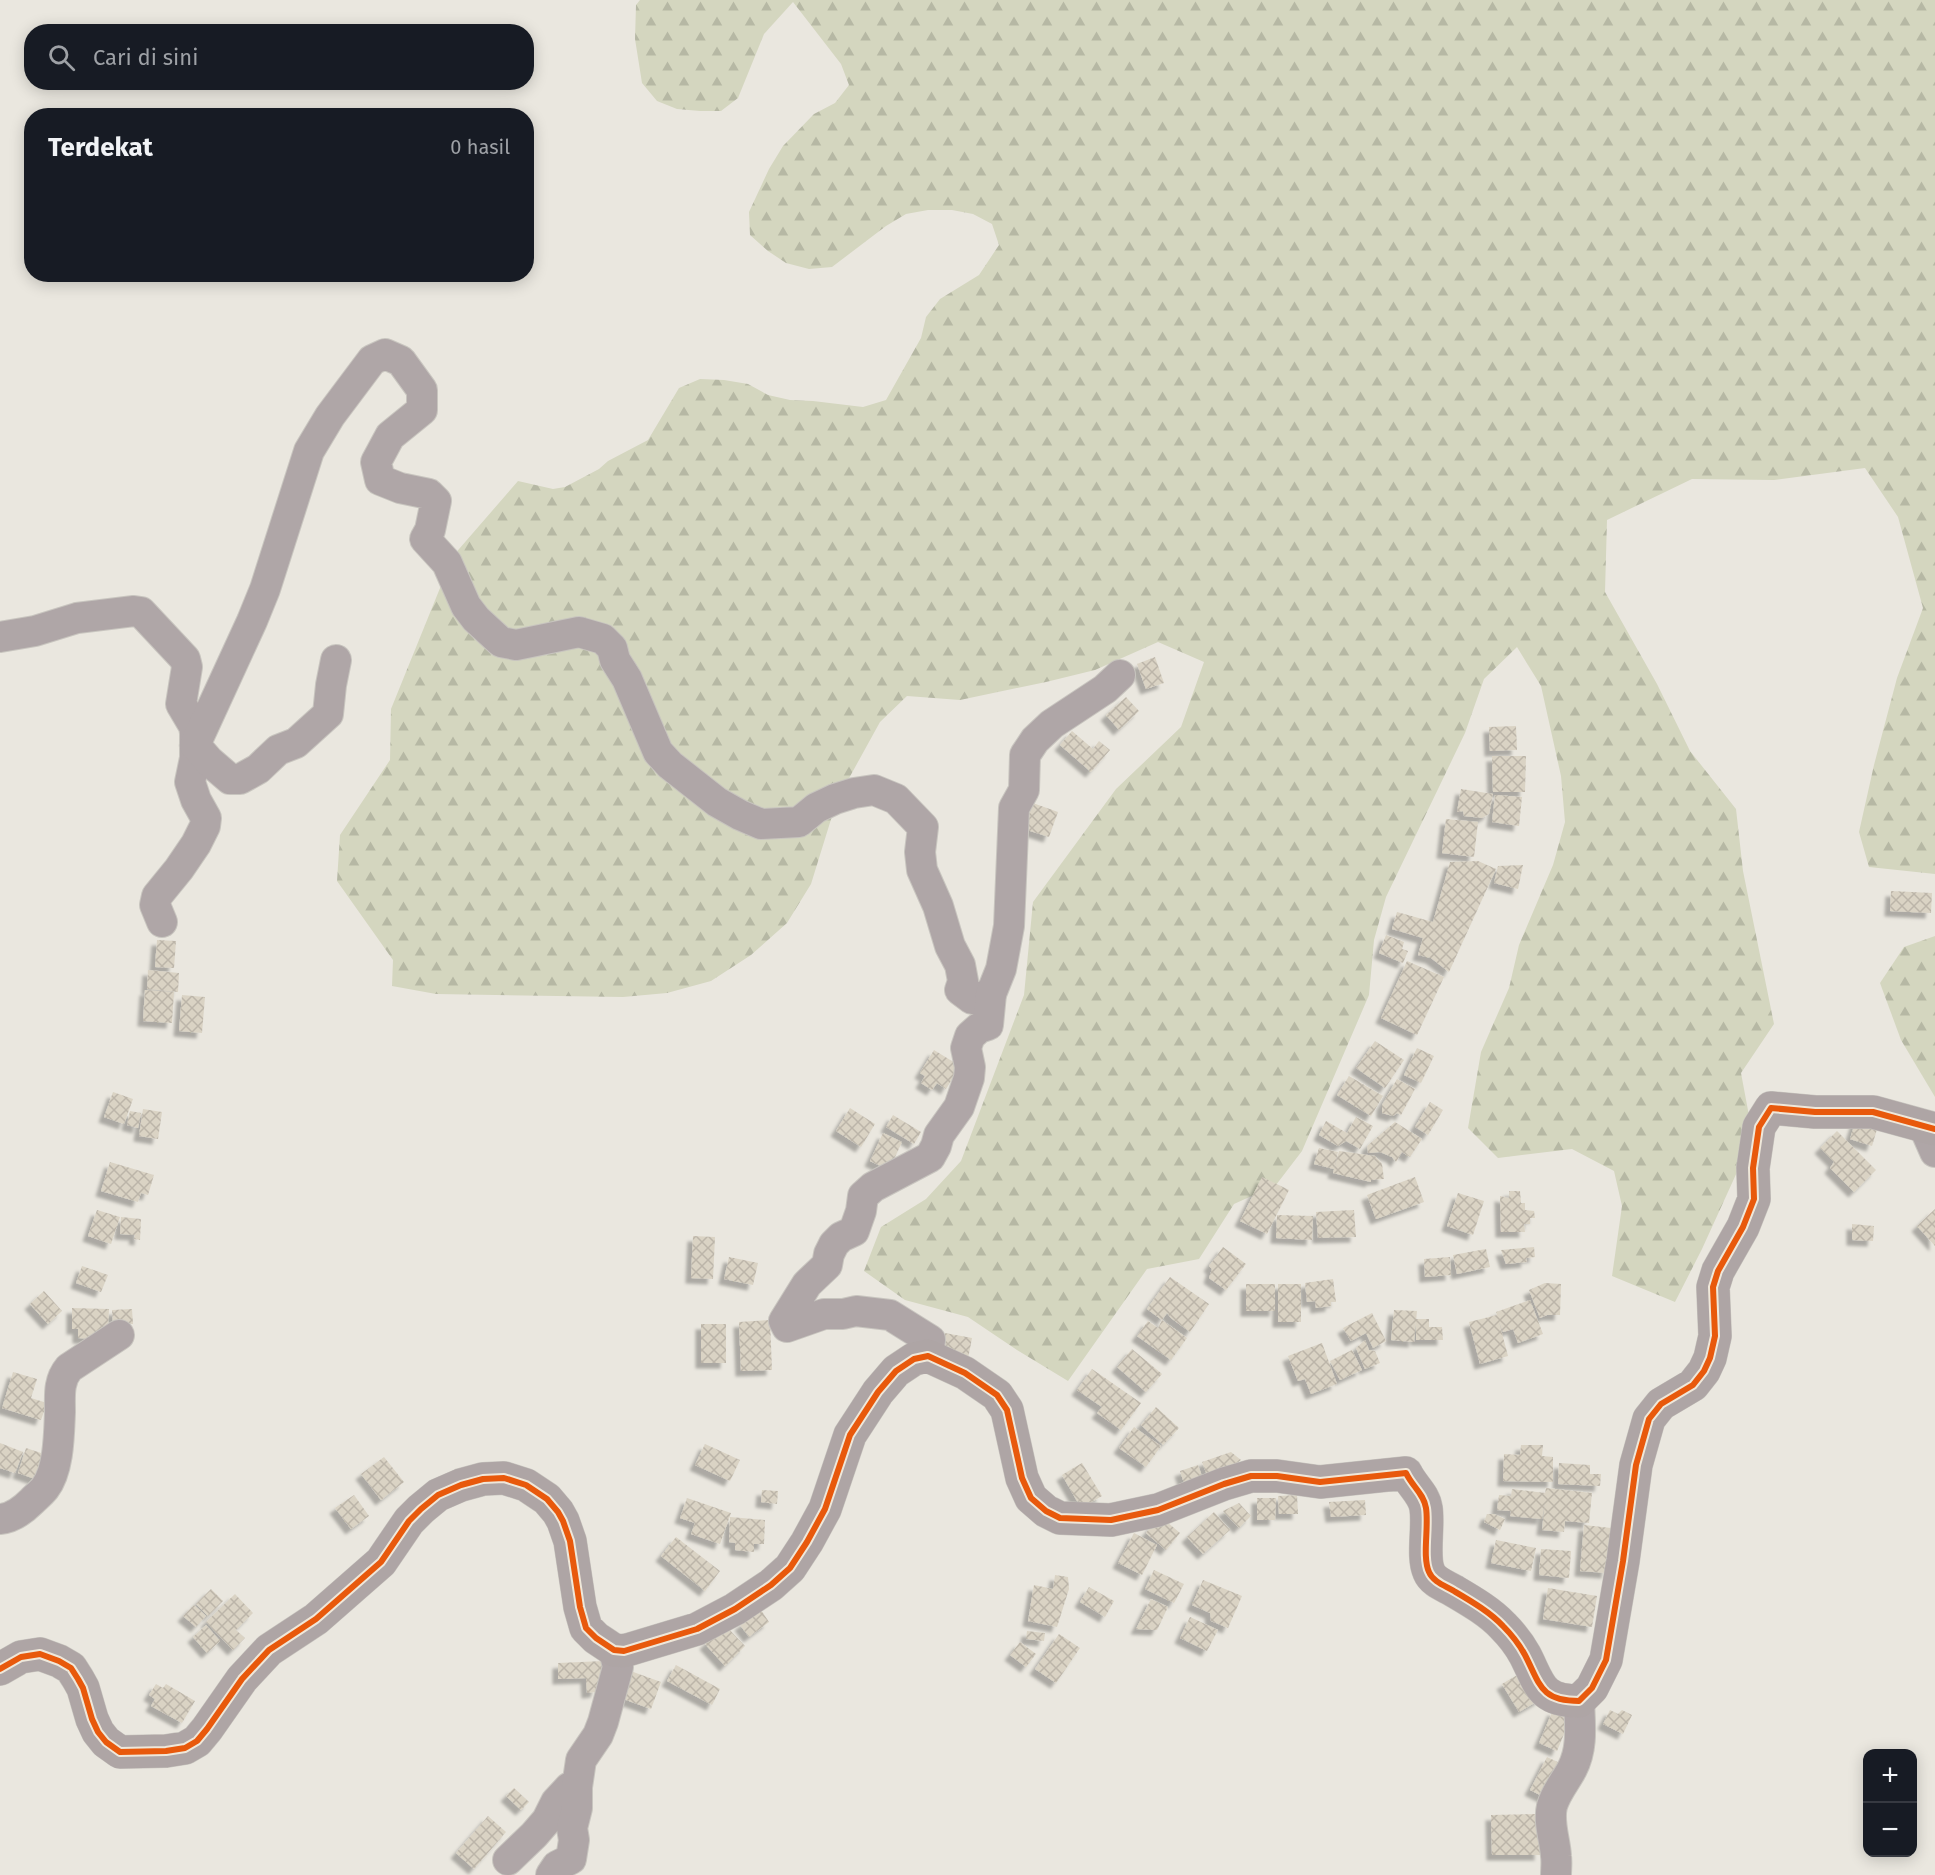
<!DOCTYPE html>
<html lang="id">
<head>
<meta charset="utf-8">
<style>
  :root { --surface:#171b24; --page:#242831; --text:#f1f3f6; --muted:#9ea1a6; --line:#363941 }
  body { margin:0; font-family:"Fira Sans",sans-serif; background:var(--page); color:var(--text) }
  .controls { position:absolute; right:18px; bottom:18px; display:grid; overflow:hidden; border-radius:12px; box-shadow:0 3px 15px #0003 }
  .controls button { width:54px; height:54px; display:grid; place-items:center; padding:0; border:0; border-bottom:2px solid var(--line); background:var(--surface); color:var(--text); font:30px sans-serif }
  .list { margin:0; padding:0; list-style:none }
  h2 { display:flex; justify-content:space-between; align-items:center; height:78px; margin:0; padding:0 24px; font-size:26px }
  h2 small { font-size:20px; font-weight:400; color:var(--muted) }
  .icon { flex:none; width:33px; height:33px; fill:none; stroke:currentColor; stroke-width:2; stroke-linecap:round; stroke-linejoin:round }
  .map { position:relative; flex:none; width:1935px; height:1875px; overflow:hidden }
  .search { position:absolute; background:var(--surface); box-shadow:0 3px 15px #0003; left:24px; top:24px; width:510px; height:66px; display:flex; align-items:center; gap:15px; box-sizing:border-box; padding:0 21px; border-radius:24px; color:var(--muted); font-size:22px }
  .panel { position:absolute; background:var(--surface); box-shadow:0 3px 15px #0003; left:24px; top:108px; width:510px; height:174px; border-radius:24px }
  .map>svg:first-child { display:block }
  .forest { fill:url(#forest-firs) }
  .building { fill:url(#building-cross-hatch); filter:url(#shadow) }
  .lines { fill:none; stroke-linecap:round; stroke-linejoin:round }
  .street-casing { stroke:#c8c5bf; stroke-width:32 }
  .secondary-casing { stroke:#c8c5bf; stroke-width:34 }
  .street { stroke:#afa6a7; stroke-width:30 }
  .secondary { stroke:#aea5a5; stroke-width:33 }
  .cycleway-casing { stroke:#efe8da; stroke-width:10 }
  .cycleway { stroke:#e8590c; stroke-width:6 }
</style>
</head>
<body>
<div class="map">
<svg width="1935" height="1875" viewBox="0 0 1935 1875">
  <defs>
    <pattern id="forest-firs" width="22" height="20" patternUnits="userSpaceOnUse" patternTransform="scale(1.5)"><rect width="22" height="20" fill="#d4d6bf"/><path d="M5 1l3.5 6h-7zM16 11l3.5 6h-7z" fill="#b6b8a4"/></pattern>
    <pattern id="building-cross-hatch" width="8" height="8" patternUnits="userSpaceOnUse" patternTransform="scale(1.5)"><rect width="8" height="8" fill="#dad3c4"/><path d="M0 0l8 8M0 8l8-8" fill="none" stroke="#bcb5a9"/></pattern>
    <filter id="shadow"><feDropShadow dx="-5.5" dy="5.5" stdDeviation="1.5" flood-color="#0004"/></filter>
  </defs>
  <rect width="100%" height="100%" fill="#eae7df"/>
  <g class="forest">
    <polygon points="640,0 1935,0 1935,874 1869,867 1859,832 1874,765 1897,678 1923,608 1898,517 1865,468 1774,480 1692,479 1607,520 1605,592 1657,684 1690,751 1736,809 1743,871 1774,1024 1741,1073 1753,1137 1702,1249 1675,1302 1612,1276 1622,1206 1614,1171 1572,1149 1498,1158 1468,1128 1481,1052 1509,988 1519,945 1553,865 1565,822 1561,776 1541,686 1517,647 1484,679 1465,733 1386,897 1374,940 1369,995 1302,1151 1276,1185 1234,1204 1199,1259 1147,1269 1068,1381 1017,1350 968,1317 905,1300 864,1271 881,1227 926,1199 961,1161 1024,995 1033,902 1116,789 1181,727 1204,662 1158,642 1095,670 1046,682 960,700 907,696 880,722 837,800 811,884 787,923 751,955 711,981 667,993 623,997 436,994 392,986 393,960 337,881 340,835 390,760 391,709 453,556 518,481 553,489 565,487 599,469 608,461 648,440 679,388 700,379 724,380 748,384 768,395 790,400 813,401 863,407 886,400 921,338 926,317 940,299 979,275 999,245 992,224 973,214 952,210 928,210 906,214 886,226 832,267 809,269 786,263 768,251 750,235 749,212 769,169 783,146 814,114 835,103 849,85 841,64 793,2 764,34 738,98 721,111 700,111 677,109 657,101 642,83 635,39 636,5"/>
    <polygon points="1935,936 1935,1097 1901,1040 1880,983 1904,947"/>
  </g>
  <g class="building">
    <polygon points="1155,657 1164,683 1146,689 1137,664"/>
    <polygon points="1126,697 1139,711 1119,730 1106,715"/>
    <polygon points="1516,726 1517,750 1490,751 1489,727"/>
    <polygon points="1072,731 1093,749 1099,741 1110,750 1091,772 1060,745"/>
    <polygon points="1492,756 1526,756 1525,792 1493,792"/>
    <polygon points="1461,789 1493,794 1489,814 1482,818 1464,816 1463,811 1457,812"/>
    <polygon points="1495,795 1522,797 1519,826 1492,822"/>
    <polygon points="1030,802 1058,812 1049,837 1021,828"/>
    <polygon points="1446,819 1478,822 1474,857 1442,853"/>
    <polygon points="1478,861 1496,869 1449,972 1431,958 1418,955 1423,938 1392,929 1397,912 1433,922 1450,862"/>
    <polygon points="1523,865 1518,889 1494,883 1498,866"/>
    <polygon points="1891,891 1932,893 1931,913 1890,911"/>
    <polygon points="1386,935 1404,942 1402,949 1408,951 1403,963 1379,953"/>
    <polygon points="157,940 176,941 174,968 155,967"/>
    <polygon points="1407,961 1444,977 1417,1035 1381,1018"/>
    <polygon points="148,970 179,973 178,992 147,989"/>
    <polygon points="145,990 174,992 172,1023 143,1021"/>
    <polygon points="182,995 205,997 202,1033 179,1031"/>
    <polygon points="1375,1041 1404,1060 1385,1088 1356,1068"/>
    <polygon points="1417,1048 1434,1056 1421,1083 1404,1075"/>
    <polygon points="934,1050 960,1066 946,1089 937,1083 932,1090 921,1083 925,1076 920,1073"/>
    <polygon points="1349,1076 1383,1096 1371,1116 1337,1095"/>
    <polygon points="1397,1079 1415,1089 1401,1115 1397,1113 1393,1116 1382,1113 1382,1105"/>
    <polygon points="113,1092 133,1099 124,1124 104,1117"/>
    <polygon points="1430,1102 1443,1110 1428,1135 1415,1127"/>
    <polygon points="850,1108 875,1124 861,1147 836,1131"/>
    <polygon points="143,1109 162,1112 158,1139 139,1136"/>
    <polygon points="130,1111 141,1113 138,1128 127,1125"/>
    <polygon points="893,1115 921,1132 914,1144 886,1127"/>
    <polygon points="1356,1117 1373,1126 1360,1149 1346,1141 1338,1146 1319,1135 1326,1121 1347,1133"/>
    <polygon points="1856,1120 1878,1126 1872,1146 1850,1139"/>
    <polygon points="1395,1122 1422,1139 1410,1157 1402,1152 1396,1162 1392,1157 1380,1152 1368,1153 1367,1146"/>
    <polygon points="1837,1131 1876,1170 1854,1192 1830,1168 1834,1162 1820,1148"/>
    <polygon points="883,1133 902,1142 889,1170 870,1161"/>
    <polygon points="1319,1148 1338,1152 1334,1169 1314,1164"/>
    <polygon points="1339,1151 1375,1156 1382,1164 1384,1179 1371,1180 1371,1182 1333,1173"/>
    <polygon points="110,1162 154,1175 148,1195 141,1193 138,1202 101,1191"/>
    <polygon points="1262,1177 1289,1190 1267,1234 1240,1221"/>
    <polygon points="1415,1177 1424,1202 1376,1219 1367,1195"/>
    <polygon points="1509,1191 1520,1191 1521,1203 1525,1203 1525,1210 1534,1211 1535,1218 1530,1218 1530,1224 1524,1224 1525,1232 1501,1232 1500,1196 1509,1198"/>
    <polygon points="1458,1193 1484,1201 1473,1235 1447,1226"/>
    <polygon points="1935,1209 1935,1246 1917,1226"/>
    <polygon points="97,1210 120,1217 111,1244 88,1236"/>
    <polygon points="1354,1210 1356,1237 1318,1238 1316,1212"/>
    <polygon points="1277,1215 1313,1216 1312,1240 1276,1238"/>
    <polygon points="121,1217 141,1219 140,1240 134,1239 135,1235 120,1234"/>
    <polygon points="1852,1224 1874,1226 1873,1241 1852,1240"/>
    <polygon points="693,1236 715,1237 713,1279 691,1278"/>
    <polygon points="1223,1247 1246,1264 1226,1290 1209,1278 1212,1269 1209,1266"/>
    <polygon points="1534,1247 1535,1257 1526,1258 1527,1262 1506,1264 1501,1250"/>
    <polygon points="1486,1249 1490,1267 1457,1274 1453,1255"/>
    <polygon points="729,1257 758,1263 753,1285 724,1279"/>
    <polygon points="1450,1257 1451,1275 1425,1277 1424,1259"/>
    <polygon points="82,1266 108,1275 101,1292 76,1283"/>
    <polygon points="1170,1277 1209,1304 1190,1332 1171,1318 1167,1313 1162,1320 1147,1309"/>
    <polygon points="1333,1279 1336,1302 1331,1302 1331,1306 1316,1308 1315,1301 1307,1302 1305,1283"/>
    <polygon points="1545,1283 1561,1284 1560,1315 1547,1315 1540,1318 1529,1290"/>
    <rect x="1246" y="1284" width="29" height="27"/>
    <rect x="1278" y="1284" width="23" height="38"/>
    <polygon points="44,1291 62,1311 48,1324 30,1304"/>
    <polygon points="1530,1300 1543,1334 1518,1343 1513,1329 1503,1332 1499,1322 1508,1356 1480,1364 1469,1322 1497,1315 1496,1312"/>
    <polygon points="72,1308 109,1309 108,1331 95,1331 95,1339 78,1338 78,1329 72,1329"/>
    <polygon points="132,1309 133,1324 113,1324 112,1310"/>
    <polygon points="1394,1310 1417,1311 1414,1342 1391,1340"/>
    <polygon points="1372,1313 1386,1341 1373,1348 1366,1333 1351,1341 1343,1328"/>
    <polygon points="1416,1319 1429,1319 1429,1327 1442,1327 1443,1340 1416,1340"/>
    <polygon points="770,1320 772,1370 741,1371 739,1322"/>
    <polygon points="1162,1320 1187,1338 1171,1360 1137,1336 1148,1321 1158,1328"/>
    <rect x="701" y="1324" width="25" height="39"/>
    <polygon points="945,1333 972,1338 968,1359 940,1353"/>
    <polygon points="1365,1340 1369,1350 1375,1351 1380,1363 1365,1369 1356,1348"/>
    <polygon points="1322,1343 1337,1384 1311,1394 1305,1379 1298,1381 1288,1356"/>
    <polygon points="1132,1349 1162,1374 1146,1392 1117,1367"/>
    <polygon points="1352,1350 1362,1370 1340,1380 1330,1361"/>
    <polygon points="1092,1369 1141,1403 1121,1430 1097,1413 1102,1407 1077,1390"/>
    <polygon points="13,1372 37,1379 31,1398 47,1403 41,1420 2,1408"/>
    <polygon points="1156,1407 1179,1428 1163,1445 1141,1425"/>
    <polygon points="1134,1427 1161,1446 1146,1467 1119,1448"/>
    <polygon points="0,1443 23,1452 15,1473 0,1468"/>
    <polygon points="705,1444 740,1460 730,1481 695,1465"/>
    <polygon points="1521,1445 1543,1445 1542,1456 1553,1457 1553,1482 1503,1481 1504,1454 1520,1455"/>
    <polygon points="26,1448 47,1455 38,1480 18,1473"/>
    <polygon points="1231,1452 1241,1460 1210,1483 1202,1462"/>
    <polygon points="384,1457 404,1482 381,1500 361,1474"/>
    <polygon points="1082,1463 1102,1496 1081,1508 1062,1475"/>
    <polygon points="1559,1463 1590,1465 1590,1474 1601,1474 1600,1486 1558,1484"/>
    <polygon points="1198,1465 1205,1485 1187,1492 1180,1471"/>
    <polygon points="1546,1488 1592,1493 1589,1523 1565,1521 1564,1532 1542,1530 1545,1502 1542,1519 1510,1516 1511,1511 1497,1510 1499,1495 1511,1496 1512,1489 1545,1493"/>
    <polygon points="762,1490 778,1491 777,1504 761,1502"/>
    <polygon points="354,1495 369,1516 351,1529 335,1508"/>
    <polygon points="1297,1495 1298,1514 1279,1514 1278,1496"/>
    <polygon points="687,1498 731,1513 720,1544 691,1534 695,1523 680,1518"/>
    <polygon points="1257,1498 1276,1498 1275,1520 1257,1520"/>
    <polygon points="1365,1500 1366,1515 1331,1517 1329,1502"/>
    <polygon points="1239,1503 1251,1516 1239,1528 1223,1511"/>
    <polygon points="1214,1512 1230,1530 1203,1554 1187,1537"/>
    <polygon points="1487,1514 1494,1514 1505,1519 1500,1530 1484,1522"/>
    <polygon points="1160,1516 1180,1533 1166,1550 1146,1533"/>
    <polygon points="730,1517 765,1520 764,1544 754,1544 754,1552 735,1550 735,1543 729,1542"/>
    <polygon points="1584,1525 1611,1528 1607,1573 1580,1571"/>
    <polygon points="1134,1533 1157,1545 1142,1575 1118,1563"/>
    <polygon points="676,1537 720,1571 705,1591 661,1556"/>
    <polygon points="1496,1540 1536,1548 1531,1571 1491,1563"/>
    <polygon points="1541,1549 1571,1551 1569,1578 1539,1575"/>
    <polygon points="1154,1570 1184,1584 1174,1603 1145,1589"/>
    <polygon points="1055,1575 1068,1577 1069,1589 1057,1627 1028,1621 1034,1585 1053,1589"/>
    <polygon points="1203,1580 1242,1596 1228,1628 1211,1621 1210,1613 1192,1605"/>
    <polygon points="1089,1587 1114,1601 1105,1617 1080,1602"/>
    <polygon points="1548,1588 1597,1596 1592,1627 1543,1619"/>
    <polygon points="211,1589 223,1601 208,1616 196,1604"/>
    <polygon points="235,1594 253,1613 236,1630 245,1638 233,1650 206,1622"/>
    <polygon points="1151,1599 1168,1607 1157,1630 1136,1629"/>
    <polygon points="194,1605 206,1616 196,1627 183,1616"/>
    <polygon points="761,1610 769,1622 749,1637 740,1625"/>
    <polygon points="1190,1617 1218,1630 1207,1651 1180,1638"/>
    <polygon points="206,1625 220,1641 207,1653 193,1637"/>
    <polygon points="725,1625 745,1646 725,1666 705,1644"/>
    <polygon points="1027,1631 1045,1633 1044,1641 1026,1639"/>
    <polygon points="1059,1634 1080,1648 1056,1683 1035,1669"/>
    <polygon points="1020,1642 1036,1654 1026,1667 1010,1655"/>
    <polygon points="604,1661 596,1692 587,1693 586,1678 558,1679 558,1663"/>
    <polygon points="676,1665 720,1689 712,1705 667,1681"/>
    <polygon points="625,1669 661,1682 651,1709 615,1696"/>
    <polygon points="1524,1671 1541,1699 1519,1712 1502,1684"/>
    <polygon points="156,1684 163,1688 166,1684 195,1701 182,1723 151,1706 155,1699 149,1695"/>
    <polygon points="1553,1710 1571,1717 1557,1751 1539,1743"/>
    <polygon points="1610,1710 1618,1714 1622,1710 1632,1715 1623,1734 1603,1724"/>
    <polygon points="1547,1757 1577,1771 1560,1805 1530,1790"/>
    <polygon points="514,1788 529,1802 521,1810 506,1796"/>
    <polygon points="1539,1814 1540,1855 1492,1855 1491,1815"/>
    <polygon points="488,1816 506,1832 474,1869 456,1853"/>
  </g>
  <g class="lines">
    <defs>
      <g id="street">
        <polyline points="0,637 35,631 77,618 134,611 141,612 185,659 187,667 181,704 194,726 195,733 195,758 190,782 196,800 206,818 205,826 196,844 179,869 157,896 155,905 162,922"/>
        <polyline points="336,660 331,685 328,714 296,743 278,750 258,769 240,779 230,779 209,761 195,745 252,621 265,589 309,451 330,416 372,360 385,354 401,361 422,390 422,410 390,436 376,462 380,480 400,488 429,494 436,501 430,530 425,539 447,563 466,606 476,619 501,642 516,645 579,632 603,639 612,648 615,660 627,679 658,752 670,765 717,802 740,815 761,824 799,822 816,808 835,799 854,793 874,790 896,799 923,827 920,852 922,870 938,906 950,946 960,965 963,981 960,990 972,999 991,994"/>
        <polyline points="1924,1127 1935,1152"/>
        <polyline points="928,1356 930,1340 890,1315 856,1311 843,1314 824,1314 787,1327 784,1321 807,1284 827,1265 829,1254 834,1244 841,1237 854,1231 861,1211 863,1196 873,1187 930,1157 936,1146 939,1135 959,1107 969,1078 970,1067 966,1048 970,1036 979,1028 988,1025 991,994 1001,969 1009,926 1014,808 1024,790 1025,755 1035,740 1052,724 1105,689 1120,675"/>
        <path d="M0 1519C12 1518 23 1510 32 1501 36 1497 41 1493 45 1488 59 1470 59 1434 60 1412 60 1396 58 1381 69 1368L119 1335"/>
        <polyline points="508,1860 534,1835 547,1820 556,1802 569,1788 577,1787"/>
        <polyline points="551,1875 557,1866 571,1859 574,1840 572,1828 577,1808 577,1787 581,1760 598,1735 603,1722 618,1667 614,1650"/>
        <path d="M1556 1875C1556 1869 1557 1863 1556 1856 1555 1839 1548 1823 1552 1806 1556 1792 1565 1782 1572 1769 1583 1748 1580 1725 1579 1701"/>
      </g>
      <path id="secondary" d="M0 1669 21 1657 40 1654 59 1661 71 1668 78 1679 83 1688 92 1719 98 1732 106 1742 120 1752 166 1751 185 1748 197 1741 207 1729 242 1679 269 1650 316 1619 381 1562 409 1521 421 1509 438 1495 461 1485 483 1479 504 1478 526 1485 547 1499 558 1512 563 1521 570 1541 580 1607 586 1628 596 1638 614 1650 624 1651 697 1629 735 1609 771 1585 790 1568 807 1542 825 1509 850 1435 878 1392 896 1371 914 1359 928 1356 965 1373 997 1395 1007 1410 1022 1478 1031 1498 1046 1511 1060 1518 1111 1520 1158 1510 1224 1484 1251 1476H1277L1320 1482 1406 1473C1412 1486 1424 1494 1426 1508 1429 1527 1422 1557 1429 1572 1433 1582 1446 1586 1454 1591 1471 1601 1490 1612 1503 1626 1512 1635 1519 1644 1525 1655 1540 1684 1540 1701 1579 1701L1592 1688 1606 1660 1623 1561 1636 1465 1649 1419 1661 1404 1693 1385 1704 1371 1710 1358 1715 1336 1713 1287 1718 1271 1743 1227 1754 1199 1753 1168 1759 1127 1771 1108 1815 1112H1873L1935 1129"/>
    </defs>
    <use href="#street" class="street-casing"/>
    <use href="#secondary" class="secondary-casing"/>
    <use href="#street" class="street"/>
    <use href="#secondary" class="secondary"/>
    <defs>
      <path id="cycleway" d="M0 1669 21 1657 40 1654 59 1661 71 1668 78 1679 83 1688 92 1719 98 1732 106 1742 120 1752 166 1751 185 1748 197 1741 207 1729 242 1679 269 1650 316 1619 381 1562 409 1521 421 1509 438 1495 461 1485 483 1479 504 1478 526 1485 547 1499 558 1512 563 1521 570 1541 580 1607 586 1628 596 1638 614 1650 624 1651 697 1629 735 1609 771 1585 790 1568 807 1542 825 1509 850 1435 878 1392 896 1371 914 1359 928 1356 965 1373 997 1395 1007 1410 1022 1478 1031 1498 1046 1511 1060 1518 1111 1520 1158 1510 1224 1484 1251 1476H1277L1320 1482 1406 1473C1412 1486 1424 1494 1426 1508 1429 1527 1422 1557 1429 1572 1433 1582 1446 1586 1454 1591 1471 1601 1490 1612 1503 1626 1512 1635 1519 1644 1525 1655 1540 1684 1540 1701 1579 1701L1592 1688 1606 1660 1623 1561 1636 1465 1649 1419 1661 1404 1693 1385 1704 1371 1710 1358 1715 1336 1713 1287 1718 1271 1743 1227 1754 1199 1753 1168 1759 1127 1771 1108 1815 1112H1873L1935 1129"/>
    </defs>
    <use href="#cycleway" class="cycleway-casing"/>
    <use href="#cycleway" class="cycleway"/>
  </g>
</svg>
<div class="controls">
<button>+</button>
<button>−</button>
</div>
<div class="search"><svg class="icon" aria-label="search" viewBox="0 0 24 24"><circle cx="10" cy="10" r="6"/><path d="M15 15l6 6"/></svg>Cari di sini</div>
<section class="panel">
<h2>Terdekat<small>0 hasil</small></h2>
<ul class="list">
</ul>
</section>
</div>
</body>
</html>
